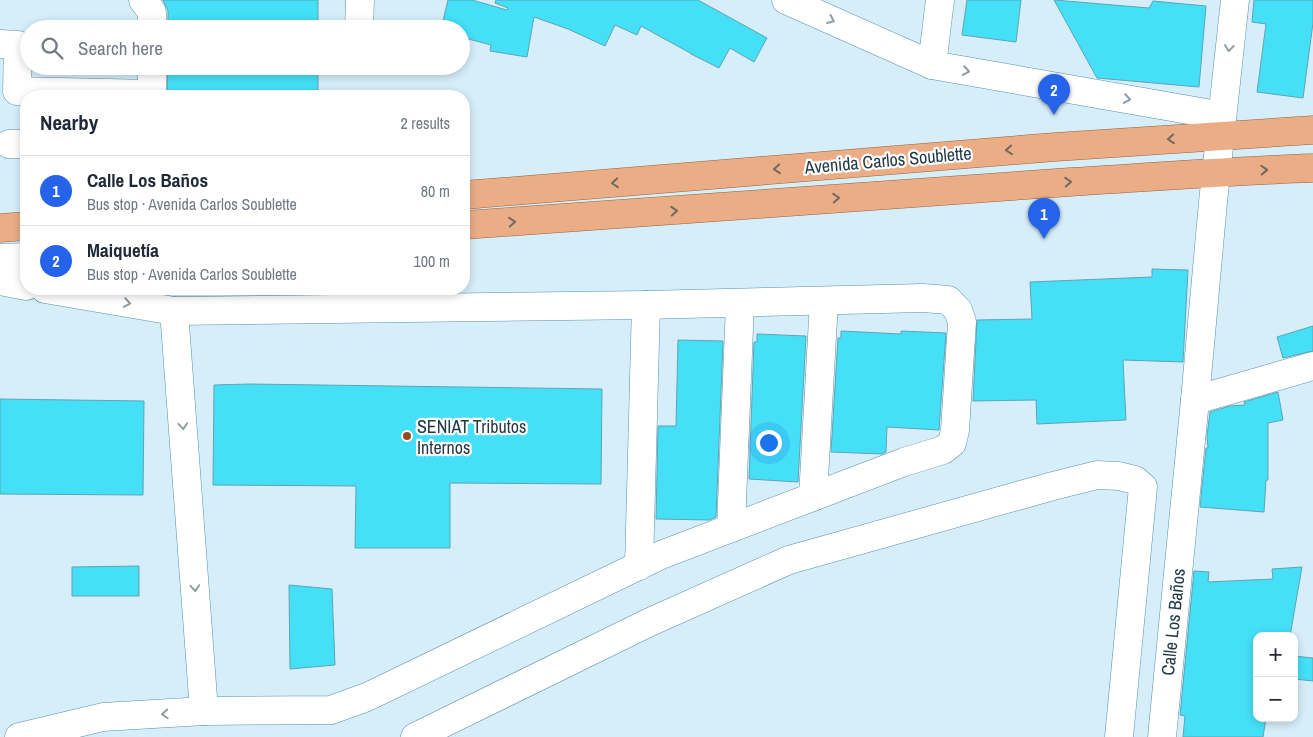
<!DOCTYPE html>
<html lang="en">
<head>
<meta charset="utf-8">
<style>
  :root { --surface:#fff; --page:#f6f6f7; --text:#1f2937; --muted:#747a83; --line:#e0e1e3; --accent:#2563eb }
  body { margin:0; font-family:"Archivo Narrow",sans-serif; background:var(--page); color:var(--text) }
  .controls { position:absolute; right:15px; bottom:15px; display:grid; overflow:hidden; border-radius:10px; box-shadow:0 2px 8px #0003 }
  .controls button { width:45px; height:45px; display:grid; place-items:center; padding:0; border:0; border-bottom:1px solid var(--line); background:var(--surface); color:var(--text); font:25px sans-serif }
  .you { position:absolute; left:768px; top:442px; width:18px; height:18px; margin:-12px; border:4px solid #fff; border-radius:50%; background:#1a73e8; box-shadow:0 0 0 8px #1a73e833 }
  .badge { display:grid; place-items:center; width:32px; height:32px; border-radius:50%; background:var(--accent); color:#fff; font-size:16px; font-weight:700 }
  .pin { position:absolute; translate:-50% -41px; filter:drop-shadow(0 1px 2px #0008) }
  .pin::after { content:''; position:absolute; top:26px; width:18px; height:15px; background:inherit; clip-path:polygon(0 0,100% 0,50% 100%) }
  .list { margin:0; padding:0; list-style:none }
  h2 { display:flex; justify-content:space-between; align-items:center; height:65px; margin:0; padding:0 20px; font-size:21px }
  h2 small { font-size:16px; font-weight:400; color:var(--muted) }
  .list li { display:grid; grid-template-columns:32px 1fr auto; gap:15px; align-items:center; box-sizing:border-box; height:70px; padding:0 20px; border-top:1px solid var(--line) }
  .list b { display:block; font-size:19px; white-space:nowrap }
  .list p { margin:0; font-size:16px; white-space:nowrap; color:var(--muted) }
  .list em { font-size:16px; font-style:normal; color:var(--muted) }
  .icon { flex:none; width:28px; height:28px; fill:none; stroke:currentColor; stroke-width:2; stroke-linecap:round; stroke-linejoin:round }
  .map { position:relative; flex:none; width:1313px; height:737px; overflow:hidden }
  .search { position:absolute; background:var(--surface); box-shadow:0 2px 8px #0003; left:20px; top:20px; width:450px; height:55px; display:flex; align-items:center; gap:12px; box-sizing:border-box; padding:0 18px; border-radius:28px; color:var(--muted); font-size:19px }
  .panel { position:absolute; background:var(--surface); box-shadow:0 2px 8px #0003; left:20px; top:90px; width:450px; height:205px; border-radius:20px }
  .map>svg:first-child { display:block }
  .building { fill:#45dff8; stroke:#5da5b2 }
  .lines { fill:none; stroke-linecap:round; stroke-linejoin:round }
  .minor-casing { stroke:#5691ae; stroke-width:29 }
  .major-casing { stroke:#9b613a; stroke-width:29 }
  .minor { stroke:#fff; stroke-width:28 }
  .major { stroke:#eaad85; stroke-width:28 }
  .oneway { stroke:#909da3 }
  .oneway2 { stroke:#726960 }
  .poi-dot { fill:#914d21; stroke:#fff; stroke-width:2 }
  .labels { text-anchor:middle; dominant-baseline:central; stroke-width:4.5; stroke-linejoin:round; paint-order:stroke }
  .street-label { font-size:18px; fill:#223b47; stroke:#fff }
  .poi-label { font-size:18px; fill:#223b47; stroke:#fff; text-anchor:start }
</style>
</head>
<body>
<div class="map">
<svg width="1313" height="737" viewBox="0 0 1313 737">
  <rect width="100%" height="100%" fill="#d6eefa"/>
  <g class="building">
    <polygon points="163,0 318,0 318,29 168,29 168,11"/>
    <polygon points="448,0 472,0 507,10 508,8 495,3 496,0 698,0 767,38 754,62 730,48 719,68 691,54 692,54 641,26 637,35 615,25 605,46 568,29 534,17 527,57 490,51 491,45 461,37 461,29 441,29"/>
    <polygon points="967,0 1021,0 1016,42 962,35"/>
    <polygon points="1054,0 1149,8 1153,1 1206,6 1199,87 1097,78"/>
    <polygon points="1254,0 1313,0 1313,23 1303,98 1257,92 1266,24 1252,22"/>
    <polygon points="168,66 318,66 318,96 167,96"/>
    <polygon points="1152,269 1188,270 1183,362 1123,360 1126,420 1037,424 1036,400 973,401 977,320 1032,319 1030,282 1152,277"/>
    <polygon points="1313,326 1313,351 1283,358 1277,337"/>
    <polygon points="841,331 901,334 901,331 946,333 939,430 887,427 886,452 882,454 831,452 838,338 841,338"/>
    <polygon points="757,334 806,336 798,482 749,479 754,342 757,342"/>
    <polygon points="678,340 723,341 716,517 709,520 656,519 658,426 676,426"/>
    <polygon points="249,384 602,389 601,484 450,483 450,548 355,548 356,486 213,485 214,385"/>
    <polygon points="1278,392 1283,420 1268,423 1268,480 1266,480 1264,512 1200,507 1206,448 1208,448 1207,436 1210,412 1230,406 1245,405 1244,402"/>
    <polygon points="0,399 144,401 143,495 0,494"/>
    <polygon points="139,566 139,596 72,596 72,567"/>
    <polygon points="1302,567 1290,636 1257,636 1257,718 1266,718 1263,737 1183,737 1185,716 1180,715 1194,571 1209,572 1208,582 1273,579 1272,569"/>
    <polygon points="289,585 332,589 335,665 290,669"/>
    <polygon points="1294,656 1313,658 1313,681 1294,679"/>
  </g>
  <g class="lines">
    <defs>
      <g id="minor">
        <polyline points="143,0 152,12 152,29"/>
        <polyline points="786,0 932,65"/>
        <polyline points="940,0 932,65 1206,113 1219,136"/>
        <polyline points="359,29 360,0"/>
        <polyline points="0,44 18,45 17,91 152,94 152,66"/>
        <polyline points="9,144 26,144"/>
        <polyline points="0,258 26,257"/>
        <polyline points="0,281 26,286"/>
        <polyline points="174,311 646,305 923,298 948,300 958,310 962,322 955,430 952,443 943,450 904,462 661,555 367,697 331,710 204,711"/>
        <polyline points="1195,400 1313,366"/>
        <polyline points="813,497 824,301"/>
        <polyline points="731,528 740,303"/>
        <polyline points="639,566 646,305"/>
        <polyline points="19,737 103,717 204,711 174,311 45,289"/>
        <polyline points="415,737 650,622 789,560 1053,486 1097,475 1119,476 1135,480 1143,487 1119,737"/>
        <polyline points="1162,737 1195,400 1213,202 1235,0"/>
      </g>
      <g id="major">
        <polyline points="464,195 1055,147 1313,130"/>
        <path d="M464 225C666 212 868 195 1070 182 1151 177 1232 171 1313 168"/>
        <polyline points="0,228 26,226"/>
      </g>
    </defs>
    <use href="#minor" class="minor-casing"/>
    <use href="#major" class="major-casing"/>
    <use href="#minor" class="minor"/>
    <use href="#major" class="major"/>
  </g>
  <defs><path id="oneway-chevron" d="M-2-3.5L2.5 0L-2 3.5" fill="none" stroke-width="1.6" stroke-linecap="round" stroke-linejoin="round" transform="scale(1.25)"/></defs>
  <g class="oneway">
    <use href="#oneway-chevron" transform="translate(831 20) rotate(24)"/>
    <use href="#oneway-chevron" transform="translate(1229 48) rotate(97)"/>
    <use href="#oneway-chevron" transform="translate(966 71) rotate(10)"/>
    <use href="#oneway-chevron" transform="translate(1127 99) rotate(10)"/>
    <use href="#oneway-chevron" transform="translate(127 303) rotate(10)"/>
    <use href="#oneway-chevron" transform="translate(183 426) rotate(86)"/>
    <use href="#oneway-chevron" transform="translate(195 588) rotate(86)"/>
    <use href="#oneway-chevron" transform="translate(165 714) rotate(177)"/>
  </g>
  <g class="oneway2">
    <use href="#oneway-chevron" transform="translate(1171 139) rotate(176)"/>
    <use href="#oneway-chevron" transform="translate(1009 150) rotate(175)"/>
    <use href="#oneway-chevron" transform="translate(777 169) rotate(175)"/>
    <use href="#oneway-chevron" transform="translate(1264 170) rotate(-2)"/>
    <use href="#oneway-chevron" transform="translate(1068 182) rotate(-4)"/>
    <use href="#oneway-chevron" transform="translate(615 183) rotate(175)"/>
    <use href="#oneway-chevron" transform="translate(836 198) rotate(-4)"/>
    <use href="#oneway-chevron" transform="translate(674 211) rotate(-4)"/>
    <use href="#oneway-chevron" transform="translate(512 222) rotate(-4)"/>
  </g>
  <circle class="poi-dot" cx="407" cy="436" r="5"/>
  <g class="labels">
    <g class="street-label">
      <text transform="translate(888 160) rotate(-5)">Avenida Carlos Soublette</text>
      <text transform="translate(1173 622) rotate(-84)">Calle Los Baños</text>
    </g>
    <g class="poi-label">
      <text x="417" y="426">SENIAT Tributos<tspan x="417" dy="21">Internos</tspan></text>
    </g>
  </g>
</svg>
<div class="controls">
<button>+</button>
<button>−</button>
</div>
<div class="you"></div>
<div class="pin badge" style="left:1044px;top:239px">1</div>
<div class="pin badge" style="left:1054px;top:115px">2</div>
<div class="search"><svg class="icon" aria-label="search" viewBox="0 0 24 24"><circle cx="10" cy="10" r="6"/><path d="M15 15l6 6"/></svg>Search here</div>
<section class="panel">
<h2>Nearby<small>2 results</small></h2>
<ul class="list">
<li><span class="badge">1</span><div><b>Calle Los Baños</b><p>Bus stop · Avenida Carlos Soublette</p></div><em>80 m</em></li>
<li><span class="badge">2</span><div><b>Maiquetía</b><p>Bus stop · Avenida Carlos Soublette</p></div><em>100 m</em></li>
</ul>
</section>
</div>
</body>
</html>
